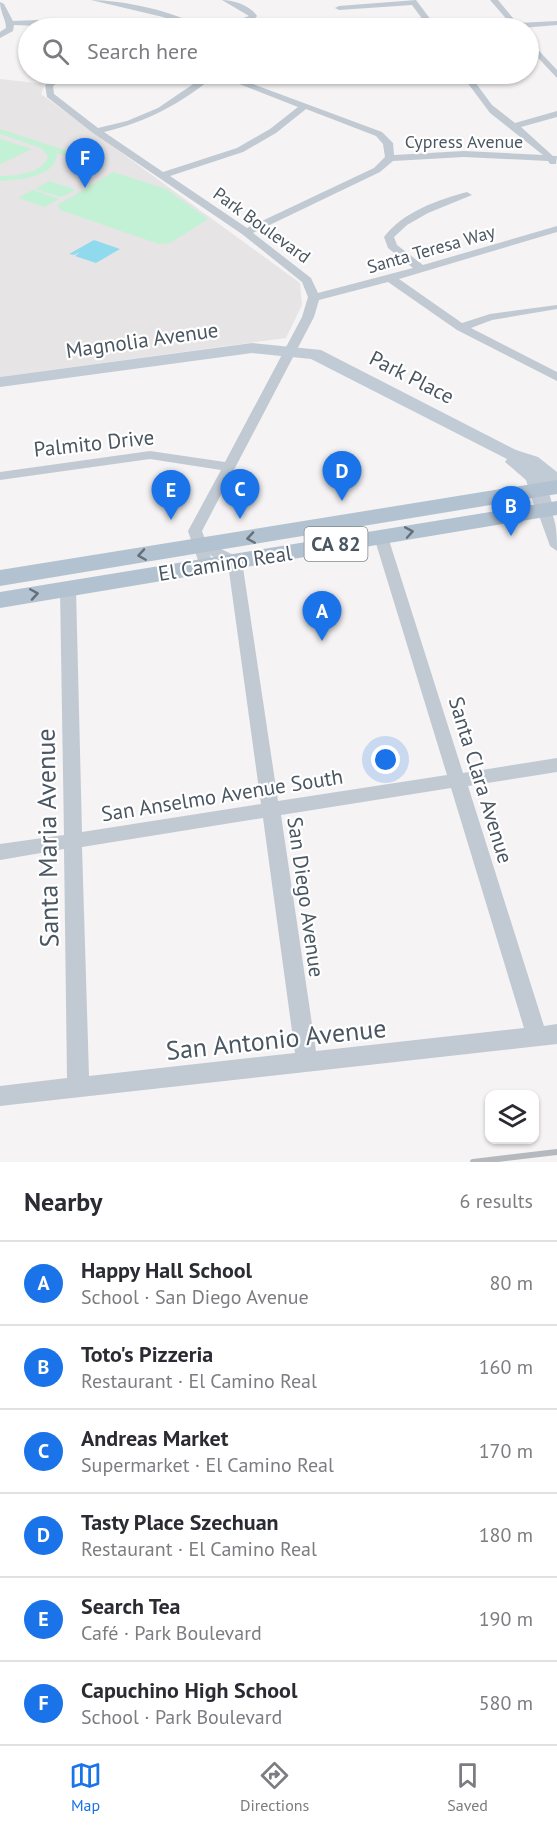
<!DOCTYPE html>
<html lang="en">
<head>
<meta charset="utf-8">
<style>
  :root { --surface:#fff; --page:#f2f2f3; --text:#2b2b33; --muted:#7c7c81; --line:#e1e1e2; --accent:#1a73e8 }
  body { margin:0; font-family:"PT Sans",sans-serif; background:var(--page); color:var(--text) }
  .controls { position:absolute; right:18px; bottom:18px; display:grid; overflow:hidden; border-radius:12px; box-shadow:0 2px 4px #0004 }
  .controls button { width:54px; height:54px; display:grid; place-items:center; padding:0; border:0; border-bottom:2px solid var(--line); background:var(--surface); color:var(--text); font:30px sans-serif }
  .you { position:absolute; left:386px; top:760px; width:21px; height:21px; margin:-15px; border:4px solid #fff; border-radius:50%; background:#1a73e8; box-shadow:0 0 0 9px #1a73e833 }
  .badge { display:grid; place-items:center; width:39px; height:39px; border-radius:50%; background:var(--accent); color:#fff; font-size:20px; font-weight:700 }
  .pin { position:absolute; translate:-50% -50px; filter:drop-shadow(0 2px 3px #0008) }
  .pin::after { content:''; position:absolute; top:32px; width:21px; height:18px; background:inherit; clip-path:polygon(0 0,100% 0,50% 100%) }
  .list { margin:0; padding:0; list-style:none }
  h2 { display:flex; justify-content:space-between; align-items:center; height:78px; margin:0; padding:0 24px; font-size:26px }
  h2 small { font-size:20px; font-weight:400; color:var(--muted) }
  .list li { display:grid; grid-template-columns:39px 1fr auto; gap:18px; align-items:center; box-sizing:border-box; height:84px; padding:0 24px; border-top:2px solid var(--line) }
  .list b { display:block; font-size:22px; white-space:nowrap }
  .list p { margin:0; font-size:20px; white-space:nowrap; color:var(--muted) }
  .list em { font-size:20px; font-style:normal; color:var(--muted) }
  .icon { flex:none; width:33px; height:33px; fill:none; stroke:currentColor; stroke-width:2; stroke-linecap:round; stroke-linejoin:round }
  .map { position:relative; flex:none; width:557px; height:1162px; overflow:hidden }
  .search { position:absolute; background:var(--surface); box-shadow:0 2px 4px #0004; left:18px; right:18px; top:18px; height:66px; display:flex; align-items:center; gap:15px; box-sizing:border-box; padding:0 21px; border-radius:33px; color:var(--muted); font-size:22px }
  .sheet { height:582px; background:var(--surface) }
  nav { display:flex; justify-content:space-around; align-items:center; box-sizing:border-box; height:84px; border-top:2px solid var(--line); background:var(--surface); font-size:16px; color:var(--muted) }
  nav a { display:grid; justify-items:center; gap:3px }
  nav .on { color:var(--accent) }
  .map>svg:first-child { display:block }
  .education { fill:#e6e4e5 }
  .green { fill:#c3f1d5 }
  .water { fill:#90daee }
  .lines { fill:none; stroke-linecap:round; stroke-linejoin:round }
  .minor { fill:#c1cad2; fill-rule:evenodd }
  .secondary { fill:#c1cbd6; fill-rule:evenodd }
  .primary { fill:#b3c2d1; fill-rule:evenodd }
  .rail { stroke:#b5b8bd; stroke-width:6 }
  .oneway { stroke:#64717d }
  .labels { text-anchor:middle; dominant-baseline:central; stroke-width:4.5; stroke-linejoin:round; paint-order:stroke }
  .far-street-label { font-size:18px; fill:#4a5661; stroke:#fff }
  .shield { fill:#fff; stroke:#808990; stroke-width:1.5 }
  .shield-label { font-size:20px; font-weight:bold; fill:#4a5661 }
  .street-label { font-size:21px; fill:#4a5661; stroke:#fff }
  .near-street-label { font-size:26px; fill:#4a5661; stroke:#fff }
</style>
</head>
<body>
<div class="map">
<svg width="557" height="1162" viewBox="0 0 557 1162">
  <rect width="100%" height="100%" fill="#f5f3f3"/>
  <polygon class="education" points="0,79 45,84 41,94 300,283 302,305 286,338 0,377"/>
  <g class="green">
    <path d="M0 129 74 153 67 156 57 153C58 177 17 180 0 181V176C15 176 44 174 48 156L41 148 0 134Z"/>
    <polygon points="0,139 32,149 0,164"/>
    <polygon points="113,172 166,189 208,219 170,243 159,244 60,210 58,205"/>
    <polygon points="50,181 76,190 61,197 35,189"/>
    <polygon points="33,190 59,199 44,207 18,198"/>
  </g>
  <polygon class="water" points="94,240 120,249 96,263 75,256 80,252 74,255 69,254"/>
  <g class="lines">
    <g class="minor">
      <path d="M91 0C121 0 177 11 201 28H191L163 17Z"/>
      <path d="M222 0C234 0 251 6 257 16 249 27 229 28 216 28L249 16Z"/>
      <polygon points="416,0 437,28 429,28 412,5 339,10 335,8 339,6"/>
      <polygon points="490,0 498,0 517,23 557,21 557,25 522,28 448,28 452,26 510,23"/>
      <path d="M0 2 4 4 13 21 37 20 84 28 14 25 13 31 0 38V32L6 28C6 19 0 12 0 2Z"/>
      <polygon points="528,39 557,70 557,78 528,47"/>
      <path d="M60 74H69L53 86 54 94 98 128 127 121 158 108 208 74H226L382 132 393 143 394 155 464 151 543 155 490 113 461 74H469L492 105 515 123 557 111V117L521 127 553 156H557L556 164H550L548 161 464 157 393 161 380 172 253 233 311 278 318 293 413 268 388 248 384 237C403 212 437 200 467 192L472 195 428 213 407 225 394 237 397 245 423 265 557 226V232L399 279 462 323 490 314 557 305V309L492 320 471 328 557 372V381L457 330 388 282 319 300 314 317 202 531 206 542 240 558 242 561 278 801 447 775 374 537 381 532 388 537 463 773 557 758V772L468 786 544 1026 557 1024V1044L0 1106V1086L67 1078 64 849 0 860V844L64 835 60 589 63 585 68 584 76 589 82 832 261 804 228 564 210 555 213 566 211 569H201L188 531 221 470 150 459 0 480V472L150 451 225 462 302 317 308 297 302 282 242 234 93 133 47 97 45 85ZM216 75 298 107 270 129 237 148 163 172 104 132C147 122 182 103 216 75ZM306 109 376 136 383 144 385 157 374 168 247 228 170 176 243 152 276 133ZM451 788 524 1028 316 1051 281 815ZM263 818 295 1053 89 1076 82 847Z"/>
      <path d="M544 506C557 510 557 538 557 551L550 546 537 510Z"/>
    </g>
    <polygon class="secondary" points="252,343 321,350 516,450 538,457 557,472 557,491 550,489 546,483 554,510 551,514 537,514 526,480 505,462 507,459 311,359 252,353 0,387 0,377"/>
    <g class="primary">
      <polygon points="557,480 557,494 0,586 0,570"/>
      <polygon points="557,501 557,515 0,608 0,592"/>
    </g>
    <polyline class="rail" points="473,1162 557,1152"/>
  </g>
  <defs><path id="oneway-chevron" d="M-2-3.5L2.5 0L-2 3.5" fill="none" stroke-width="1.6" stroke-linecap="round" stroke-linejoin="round" transform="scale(1.5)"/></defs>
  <g class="oneway">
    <use href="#oneway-chevron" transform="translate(409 532) rotate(-10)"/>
    <use href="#oneway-chevron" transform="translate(251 538) rotate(171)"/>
    <use href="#oneway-chevron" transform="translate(142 555) rotate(171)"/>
    <use href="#oneway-chevron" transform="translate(34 594) rotate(-9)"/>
  </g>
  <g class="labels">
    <g class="far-street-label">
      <text x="464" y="141">Cypress Avenue</text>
      <text transform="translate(262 225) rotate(36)">Park Boulevard</text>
      <text transform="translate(431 249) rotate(-16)">Santa Teresa Way</text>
    </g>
    <rect class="shield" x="304.5" y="527" width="63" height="34" rx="4.5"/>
    <g class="shield-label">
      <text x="336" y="544">CA 82</text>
    </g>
    <g class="street-label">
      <text transform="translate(142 340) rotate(-8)">Magnolia Avenue</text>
      <text transform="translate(412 377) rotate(27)">Park Place</text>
      <text transform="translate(94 443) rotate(-6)">Palmito Drive</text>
      <text transform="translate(225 563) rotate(-9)">El Camino Real</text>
      <text transform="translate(481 780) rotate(73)">Santa Clara Avenue</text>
      <text transform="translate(222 795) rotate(-9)">San Anselmo Avenue South</text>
      <text transform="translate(306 897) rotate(82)">San Diego Avenue</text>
    </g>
    <g class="near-street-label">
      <text transform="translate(47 838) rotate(-91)">Santa Maria Avenue</text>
      <text transform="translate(276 1039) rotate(-6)">San Antonio Avenue</text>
    </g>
  </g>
</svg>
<div class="controls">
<button><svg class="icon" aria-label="layers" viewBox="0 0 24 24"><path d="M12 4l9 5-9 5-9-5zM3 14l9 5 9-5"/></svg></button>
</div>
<div class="you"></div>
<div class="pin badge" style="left:322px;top:641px">A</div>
<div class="pin badge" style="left:511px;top:536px">B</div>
<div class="pin badge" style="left:240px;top:519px">C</div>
<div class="pin badge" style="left:342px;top:501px">D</div>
<div class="pin badge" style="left:171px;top:520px">E</div>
<div class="pin badge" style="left:85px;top:188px">F</div>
<div class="search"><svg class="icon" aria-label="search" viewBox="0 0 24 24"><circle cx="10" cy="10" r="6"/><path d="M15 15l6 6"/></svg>Search here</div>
</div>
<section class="sheet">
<h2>Nearby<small>6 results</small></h2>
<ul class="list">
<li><span class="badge">A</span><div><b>Happy Hall School</b><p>School · San Diego Avenue</p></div><em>80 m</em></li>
<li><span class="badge">B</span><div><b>Toto's Pizzeria</b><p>Restaurant · El Camino Real</p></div><em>160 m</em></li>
<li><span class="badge">C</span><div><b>Andreas Market</b><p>Supermarket · El Camino Real</p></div><em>170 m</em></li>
<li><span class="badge">D</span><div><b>Tasty Place Szechuan</b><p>Restaurant · El Camino Real</p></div><em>180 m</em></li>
<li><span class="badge">E</span><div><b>Search Tea</b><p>Café · Park Boulevard</p></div><em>190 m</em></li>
<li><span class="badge">F</span><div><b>Capuchino High School</b><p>School · Park Boulevard</p></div><em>580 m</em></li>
</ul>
</section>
<nav>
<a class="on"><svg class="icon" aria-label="map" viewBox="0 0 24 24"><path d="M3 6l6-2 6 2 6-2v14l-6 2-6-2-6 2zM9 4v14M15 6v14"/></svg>Map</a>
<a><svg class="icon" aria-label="directions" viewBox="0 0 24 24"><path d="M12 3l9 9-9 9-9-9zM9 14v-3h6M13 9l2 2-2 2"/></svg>Directions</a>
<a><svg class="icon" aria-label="saved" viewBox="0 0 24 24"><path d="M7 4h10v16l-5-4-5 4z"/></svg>Saved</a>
</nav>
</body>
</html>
